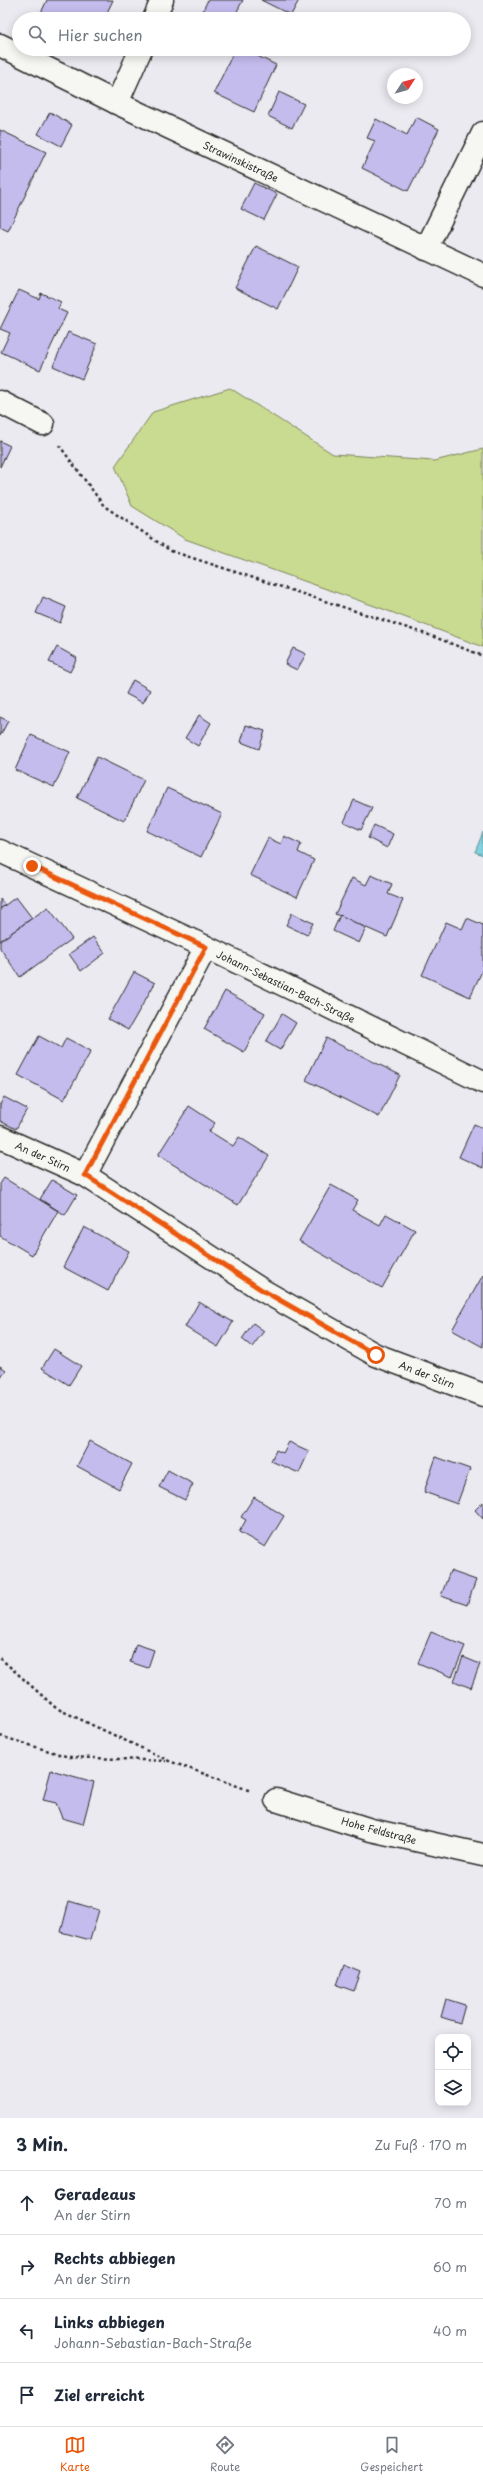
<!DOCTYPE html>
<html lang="de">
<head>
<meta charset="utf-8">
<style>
  :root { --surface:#fff; --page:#f2f2f3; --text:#1f2937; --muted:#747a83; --line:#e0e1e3; --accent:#ea580c }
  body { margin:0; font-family:"Playpen Sans",sans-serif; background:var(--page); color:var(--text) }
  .controls { position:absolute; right:12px; bottom:12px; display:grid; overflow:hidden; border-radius:8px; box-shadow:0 2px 10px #0003 }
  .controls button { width:36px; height:36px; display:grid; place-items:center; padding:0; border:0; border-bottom:1px solid var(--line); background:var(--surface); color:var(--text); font:20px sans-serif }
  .compass { position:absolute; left:387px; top:68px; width:36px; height:36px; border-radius:50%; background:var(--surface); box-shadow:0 2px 10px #0003; rotate:54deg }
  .stop { position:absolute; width:12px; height:12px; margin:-9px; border:3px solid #ea580c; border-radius:50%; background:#fff }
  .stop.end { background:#ea580c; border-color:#fff; box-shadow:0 1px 4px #0008 }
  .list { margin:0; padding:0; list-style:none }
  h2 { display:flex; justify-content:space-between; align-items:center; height:52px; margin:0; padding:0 16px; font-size:17px }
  h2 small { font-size:13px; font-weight:400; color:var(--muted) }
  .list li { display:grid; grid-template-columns:26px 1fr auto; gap:12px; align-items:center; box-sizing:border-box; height:64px; padding:0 16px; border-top:1px solid var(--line) }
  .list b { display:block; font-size:15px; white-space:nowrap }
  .list p { margin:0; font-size:13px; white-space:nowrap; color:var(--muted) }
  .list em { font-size:13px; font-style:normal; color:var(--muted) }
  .icon { flex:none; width:22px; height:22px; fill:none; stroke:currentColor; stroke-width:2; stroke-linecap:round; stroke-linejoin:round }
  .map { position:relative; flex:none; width:483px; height:2118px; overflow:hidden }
  .search { position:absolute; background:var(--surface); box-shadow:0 2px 10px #0003; left:12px; right:12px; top:12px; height:44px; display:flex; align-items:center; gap:10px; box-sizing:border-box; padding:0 14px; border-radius:22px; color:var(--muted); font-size:15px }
  .sheet { height:308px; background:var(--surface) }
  nav { display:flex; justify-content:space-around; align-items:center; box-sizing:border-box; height:56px; border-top:1px solid var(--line); background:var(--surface); font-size:11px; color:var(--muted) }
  nav a { display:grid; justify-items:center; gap:2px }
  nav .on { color:var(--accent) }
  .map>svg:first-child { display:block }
  .green { fill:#c9db90; stroke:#7a835e }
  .water { fill:#82d1df; stroke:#5f8f97 }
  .building { fill:#c5bcee; stroke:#2b2b2b }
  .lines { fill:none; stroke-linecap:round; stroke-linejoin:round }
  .minor-casing { stroke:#2b2b2b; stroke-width:25 }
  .path { stroke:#2b2b2b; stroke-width:2.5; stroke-dasharray:3 3; stroke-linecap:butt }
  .minor { stroke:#f6f6f2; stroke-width:22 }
  .route { stroke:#ea580c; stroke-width:5 }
  .labels { text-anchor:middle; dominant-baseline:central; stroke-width:3.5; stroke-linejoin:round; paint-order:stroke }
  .street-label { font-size:10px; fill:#2b2b2b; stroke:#f6f6f2 }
</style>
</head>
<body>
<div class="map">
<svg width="483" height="2118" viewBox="0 0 483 2118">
  <rect width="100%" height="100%" fill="#eceaf1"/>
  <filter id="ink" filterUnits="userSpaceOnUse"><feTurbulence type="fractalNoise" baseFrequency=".025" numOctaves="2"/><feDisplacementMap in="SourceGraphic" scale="8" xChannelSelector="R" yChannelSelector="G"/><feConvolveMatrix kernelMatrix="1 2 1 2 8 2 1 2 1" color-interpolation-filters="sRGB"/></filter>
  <g filter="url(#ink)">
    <polygon class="green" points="230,388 333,454 434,461 483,449 483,647 383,609 185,539 132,506 115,466 153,412"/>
    <polygon class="water" points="483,832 483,855 475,852"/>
    <g class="building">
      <polygon points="47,0 113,0 104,19 54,19 41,13"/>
      <polygon points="208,0 243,0 233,19 216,19 202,12"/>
      <polygon points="261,0 299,0 291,15"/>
      <polygon points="235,49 243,49 276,65 254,112 214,93"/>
      <polygon points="279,92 304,104 292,128 268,116"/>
      <polygon points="50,112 72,125 61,146 38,134"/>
      <polygon points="416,117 439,129 408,191 362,168 375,141 367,138 376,119 407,135"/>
      <polygon points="0,130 46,152 8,231 0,227"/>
      <polygon points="254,183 277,194 264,220 241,209"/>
      <polygon points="256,246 298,267 278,309 235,288"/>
      <polygon points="19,290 39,299 41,293 61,302 58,309 67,313 40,370 1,352 10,333 0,329"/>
      <polygon points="68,332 97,344 82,379 53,366"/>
      <polygon points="0,441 10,446 0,467"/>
      <polygon points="43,597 66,607 60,623 36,613"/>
      <polygon points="57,647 77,658 70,672 49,662"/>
      <polygon points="293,648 306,654 297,670 285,664"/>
      <polygon points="133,680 150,690 143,703 126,694"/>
      <polygon points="199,715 211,723 198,746 185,738"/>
      <polygon points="0,717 8,721 0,736"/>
      <polygon points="246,725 265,731 259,749 241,742"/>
      <polygon points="31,735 70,752 54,787 15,770"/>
      <polygon points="97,757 144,780 124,821 77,798"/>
      <polygon points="167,788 222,814 201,857 147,831"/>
      <polygon points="354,800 372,808 361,830 344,822"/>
      <polygon points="374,825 393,834 387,848 368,838"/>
      <polygon points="284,836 301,844 298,852 314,860 297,897 250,875 268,838 281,844"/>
      <polygon points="371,875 392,884 388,894 403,900 387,937 335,914 352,878 366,885"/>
      <polygon points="16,897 32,918 0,941 0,909"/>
      <polygon points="0,899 5,905 0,909"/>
      <polygon points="48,907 72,939 20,977 0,948 0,941"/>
      <polygon points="292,913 313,923 307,935 286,925"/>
      <polygon points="340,915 366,928 359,943 333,931"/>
      <polygon points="467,918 483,925 483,969 470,997 422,975 446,922 462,929"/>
      <polygon points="93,937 105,953 81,971 69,954"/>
      <polygon points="134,972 155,983 128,1030 108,1019"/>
      <polygon points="225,991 265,1013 244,1052 204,1029"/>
      <polygon points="282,1014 296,1023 280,1050 266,1042"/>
      <polygon points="39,1036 61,1048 66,1038 91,1051 64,1100 18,1075"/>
      <polygon points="326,1038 400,1075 379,1117 306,1080"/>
      <polygon points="4,1097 27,1109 16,1129 0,1121 0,1105"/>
      <polygon points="189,1106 215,1123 209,1131 233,1146 239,1137 269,1156 238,1205 158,1155"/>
      <polygon points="474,1124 483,1128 483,1168 459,1157"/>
      <polygon points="4,1178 58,1211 32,1255 0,1236 0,1184"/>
      <polygon points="52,1180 77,1195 65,1215 40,1199"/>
      <polygon points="331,1185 358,1200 352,1210 380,1225 386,1214 415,1230 382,1288 299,1241"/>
      <polygon points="84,1227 129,1251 108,1291 63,1267"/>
      <polygon points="483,1275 483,1347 452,1330"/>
      <polygon points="199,1302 233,1322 218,1347 185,1327"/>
      <polygon points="253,1323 264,1331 252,1347 242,1339"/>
      <polygon points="54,1349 81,1366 69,1385 42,1368"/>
      <polygon points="0,1366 6,1370 0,1378"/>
      <polygon points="90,1441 132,1464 119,1489 77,1466"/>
      <polygon points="289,1442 309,1451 299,1473 271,1461 276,1450 283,1453"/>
      <polygon points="436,1457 470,1469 457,1504 424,1492"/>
      <polygon points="168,1470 193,1484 185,1500 159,1487"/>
      <polygon points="254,1497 284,1516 265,1547 239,1532 246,1520 241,1517"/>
      <polygon points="483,1502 483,1519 475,1510"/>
      <polygon points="450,1571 476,1580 467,1605 441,1596"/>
      <polygon points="431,1632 465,1646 452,1677 418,1663"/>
      <polygon points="136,1644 154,1650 148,1668 130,1662"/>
      <polygon points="463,1657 480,1664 471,1688 454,1681"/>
      <polygon points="51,1770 94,1782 83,1824 62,1818 56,1803 43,1800"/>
      <polygon points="69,1901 99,1910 90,1940 61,1932"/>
      <polygon points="344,1965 361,1972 354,1991 337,1985"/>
      <polygon points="446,1999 465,2005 460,2023 441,2017"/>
    </g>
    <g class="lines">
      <defs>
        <g id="minor">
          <polyline points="154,19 162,0"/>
          <polyline points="0,45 117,103 483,275"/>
          <polyline points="117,103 141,49"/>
          <polyline points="426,249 483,133"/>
          <polyline points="0,402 43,424"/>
          <polyline points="0,851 206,947 483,1082"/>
          <polyline points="0,1137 85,1175 262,1290 376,1355 483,1395"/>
          <polyline points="85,1175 206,947"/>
          <polyline points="276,1800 371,1830 483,1855"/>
        </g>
      </defs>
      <use href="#minor" class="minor-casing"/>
      <g class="path">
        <polyline points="59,445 104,506 171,551 429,635 483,656"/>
        <polyline points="0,1658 56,1708 169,1761 251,1791"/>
        <polyline points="0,1736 69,1757 166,1761"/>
      </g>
      <use href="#minor" class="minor"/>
    </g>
  </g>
  <g class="lines" filter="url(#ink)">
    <polyline class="route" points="32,866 206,947 85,1175 262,1290 376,1355"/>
  </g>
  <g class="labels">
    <g class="street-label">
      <text transform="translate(241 161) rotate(25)">Strawinskistraße</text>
      <text transform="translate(286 986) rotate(26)">Johann-Sebastian-Bach-Straße</text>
      <text transform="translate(43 1156) rotate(24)">An der Stirn</text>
      <text transform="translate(427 1374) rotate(21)">An der Stirn</text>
      <text transform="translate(379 1830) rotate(15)">Hohe Feldstraße</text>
    </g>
  </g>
</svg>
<div class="controls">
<button><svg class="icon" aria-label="locate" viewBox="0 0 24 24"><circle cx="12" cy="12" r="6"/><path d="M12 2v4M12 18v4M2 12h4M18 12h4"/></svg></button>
<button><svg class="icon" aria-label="layers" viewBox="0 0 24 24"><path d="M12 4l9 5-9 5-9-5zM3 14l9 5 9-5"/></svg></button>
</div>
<svg class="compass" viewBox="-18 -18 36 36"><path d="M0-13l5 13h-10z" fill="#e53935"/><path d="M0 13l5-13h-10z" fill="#747a83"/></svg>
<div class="stop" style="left:376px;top:1355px"></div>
<div class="stop end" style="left:32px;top:866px"></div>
<div class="search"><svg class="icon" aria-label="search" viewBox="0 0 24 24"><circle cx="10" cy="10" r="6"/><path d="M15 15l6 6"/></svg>Hier suchen</div>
</div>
<section class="sheet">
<h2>3 Min.<small>Zu Fuß · 170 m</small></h2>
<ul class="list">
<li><svg class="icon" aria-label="ahead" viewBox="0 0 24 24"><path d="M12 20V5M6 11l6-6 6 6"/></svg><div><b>Geradeaus</b><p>An der Stirn</p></div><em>70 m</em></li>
<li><svg class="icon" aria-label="right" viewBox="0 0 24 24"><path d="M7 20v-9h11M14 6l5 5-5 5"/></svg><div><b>Rechts abbiegen</b><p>An der Stirn</p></div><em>60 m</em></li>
<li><svg class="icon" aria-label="left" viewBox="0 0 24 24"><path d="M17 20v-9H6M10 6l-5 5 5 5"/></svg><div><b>Links abbiegen</b><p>Johann-Sebastian-Bach-Straße</p></div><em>40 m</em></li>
<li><svg class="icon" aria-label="arrive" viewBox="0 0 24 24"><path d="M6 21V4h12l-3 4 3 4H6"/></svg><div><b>Ziel erreicht</b></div></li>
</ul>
</section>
<nav>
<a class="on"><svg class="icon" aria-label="map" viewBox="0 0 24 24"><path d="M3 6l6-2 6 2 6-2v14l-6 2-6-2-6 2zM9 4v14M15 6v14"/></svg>Karte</a>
<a><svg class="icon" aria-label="directions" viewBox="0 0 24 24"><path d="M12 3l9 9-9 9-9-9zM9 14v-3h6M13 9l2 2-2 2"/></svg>Route</a>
<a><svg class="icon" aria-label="saved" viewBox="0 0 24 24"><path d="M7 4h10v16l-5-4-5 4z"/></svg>Gespeichert</a>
</nav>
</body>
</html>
